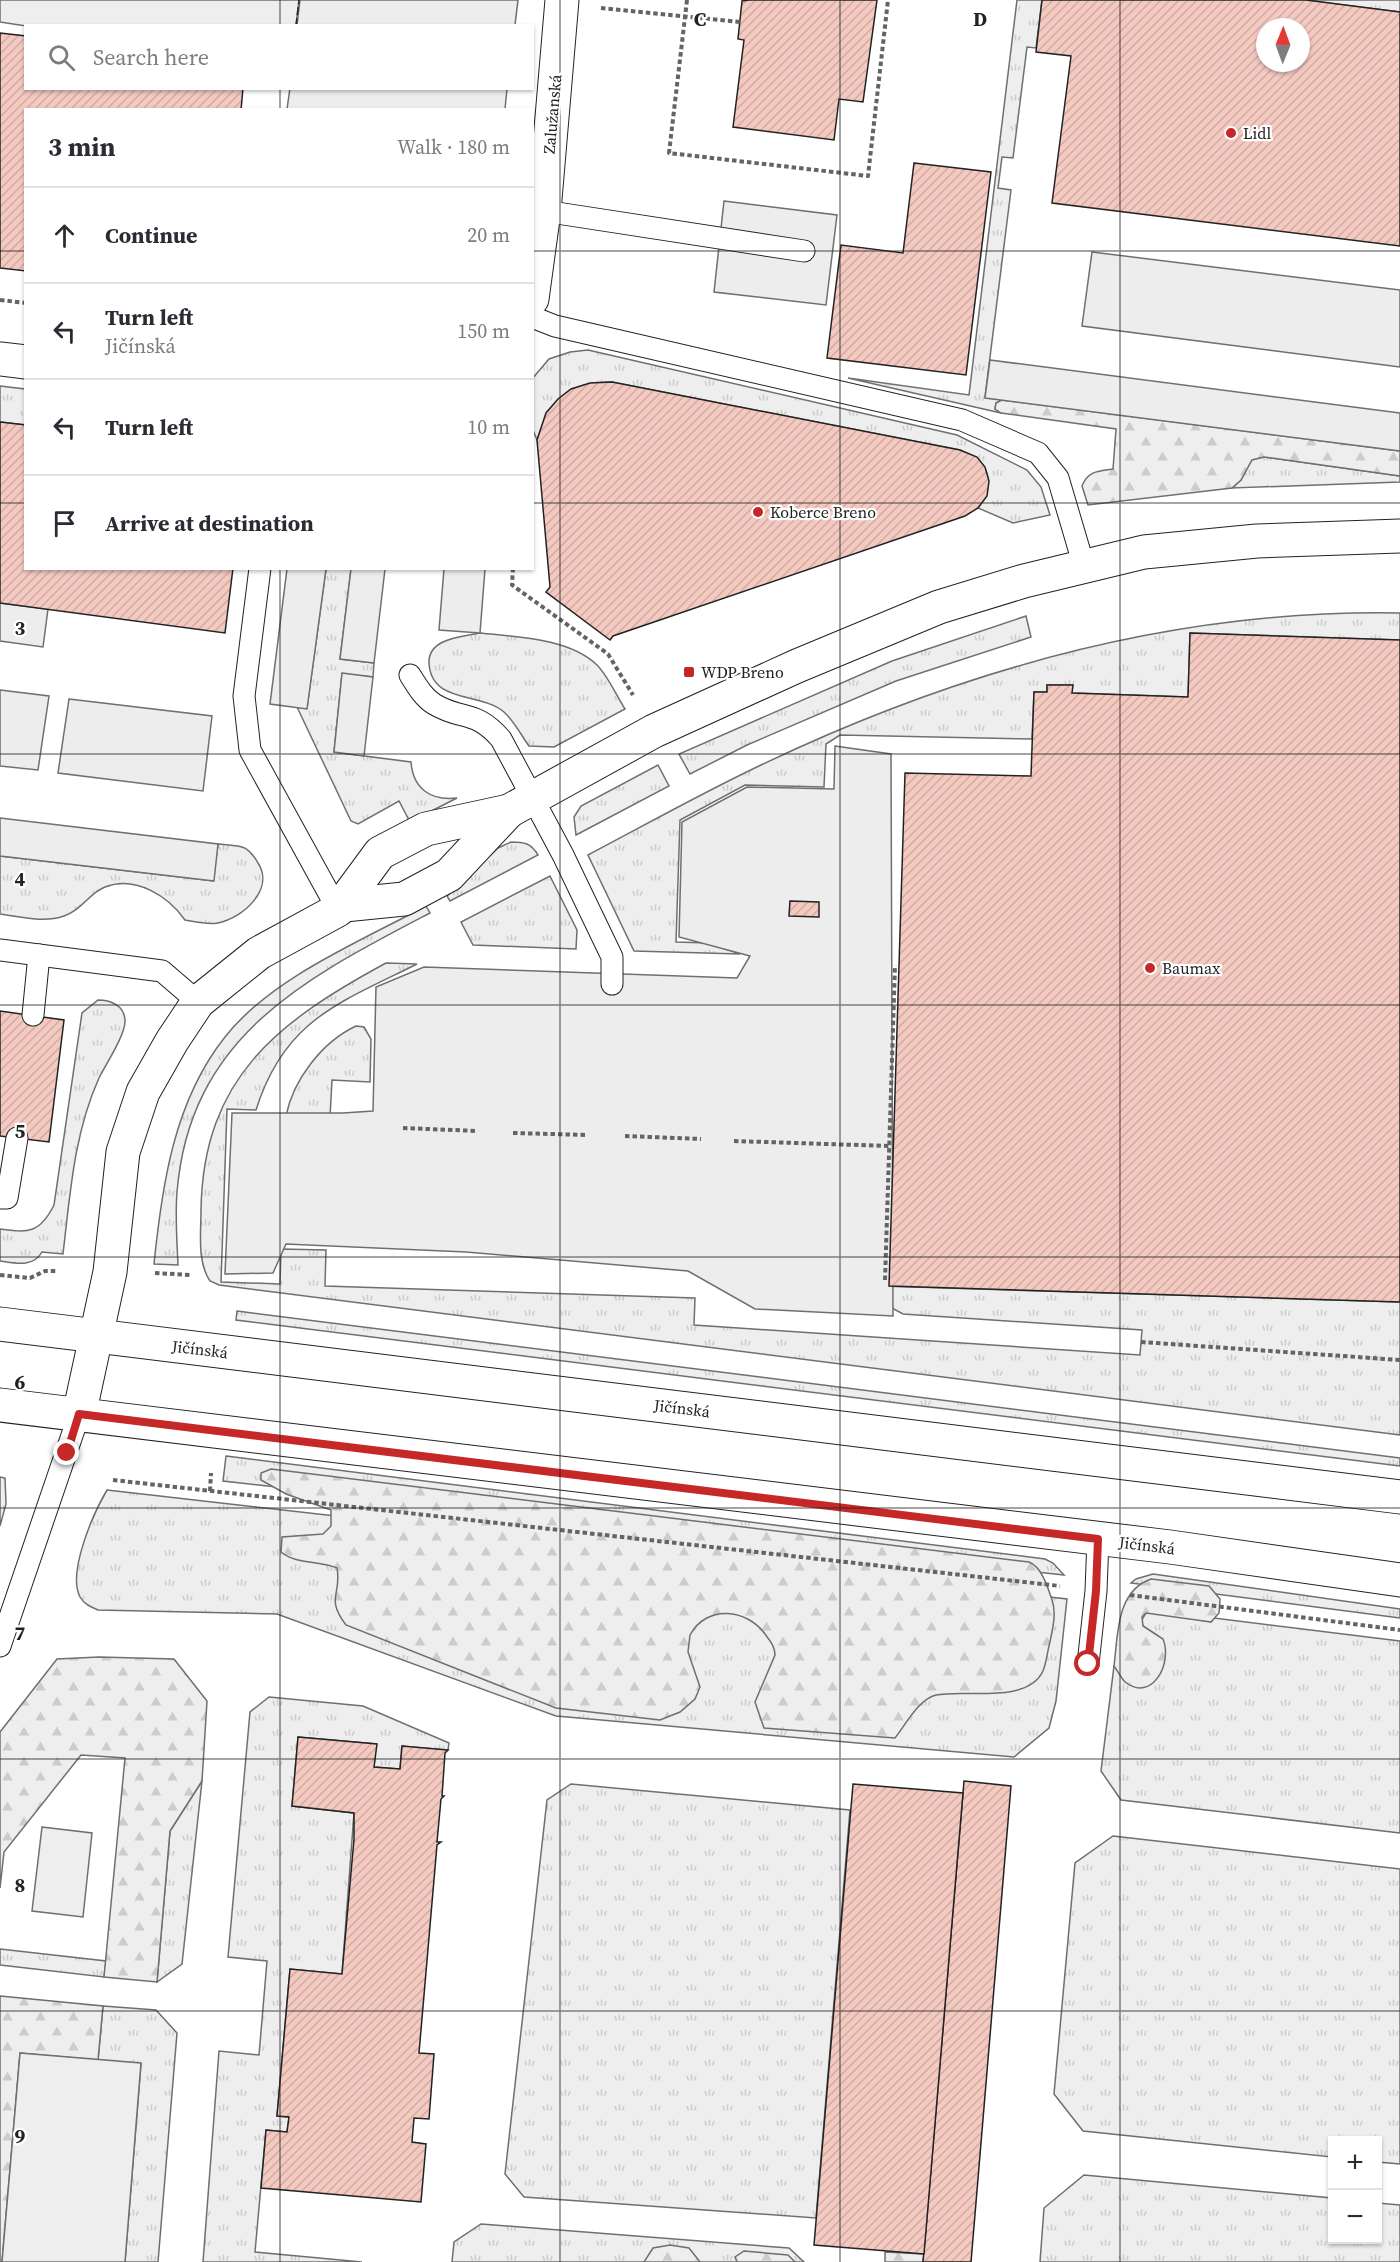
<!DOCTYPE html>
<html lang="en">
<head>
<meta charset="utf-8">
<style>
  :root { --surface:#fff; --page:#f7f7f7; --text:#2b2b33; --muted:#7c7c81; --line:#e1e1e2 }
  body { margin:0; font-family:"Source Serif 4",serif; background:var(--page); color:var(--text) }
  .controls { position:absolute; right:18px; bottom:18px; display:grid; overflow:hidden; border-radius:0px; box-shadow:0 2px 4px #0004 }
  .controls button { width:54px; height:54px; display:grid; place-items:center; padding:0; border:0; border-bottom:2px solid var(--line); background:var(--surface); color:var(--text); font:30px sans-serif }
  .compass { position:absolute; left:1256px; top:18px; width:54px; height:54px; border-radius:50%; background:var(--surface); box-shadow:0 2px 4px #0004; rotate:1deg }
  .stop { position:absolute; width:18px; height:18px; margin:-14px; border:4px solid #c62828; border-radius:50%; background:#fff }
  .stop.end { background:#c62828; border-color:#fff; box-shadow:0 2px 6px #0008 }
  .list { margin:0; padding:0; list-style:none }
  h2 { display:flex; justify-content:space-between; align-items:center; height:78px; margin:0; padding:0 24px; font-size:26px }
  h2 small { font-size:20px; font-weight:400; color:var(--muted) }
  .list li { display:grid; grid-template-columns:39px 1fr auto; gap:18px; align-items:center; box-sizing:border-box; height:96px; padding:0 24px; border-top:2px solid var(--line) }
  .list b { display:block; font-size:22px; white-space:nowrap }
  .list p { margin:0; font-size:20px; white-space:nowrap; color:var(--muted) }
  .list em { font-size:20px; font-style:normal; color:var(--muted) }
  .icon { flex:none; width:33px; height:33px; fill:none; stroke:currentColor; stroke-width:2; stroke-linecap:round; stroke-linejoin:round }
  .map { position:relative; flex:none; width:1400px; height:2262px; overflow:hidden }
  .search { position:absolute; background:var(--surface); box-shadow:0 2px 4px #0004; left:24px; top:24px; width:510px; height:66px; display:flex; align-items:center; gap:15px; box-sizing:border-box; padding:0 21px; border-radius:0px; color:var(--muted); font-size:22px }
  .panel { position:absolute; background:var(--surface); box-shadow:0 2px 4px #0004; left:24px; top:108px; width:510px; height:462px; border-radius:0px }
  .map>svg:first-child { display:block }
  .grass { fill:url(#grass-tufts); stroke:#6f6f6f; stroke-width:1.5 }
  .forest { fill:url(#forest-firs); stroke:#6f6f6f; stroke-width:1.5 }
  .garden { fill:#eee; stroke:#6f6f6f; stroke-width:1.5 }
  .parking { fill:#ededed; stroke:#6f6f6f; stroke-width:1.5 }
  .building { fill:url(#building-hatch); stroke:#222; stroke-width:1.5; fill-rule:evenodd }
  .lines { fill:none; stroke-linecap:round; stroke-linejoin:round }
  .lane-casing { stroke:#222; stroke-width:23 }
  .street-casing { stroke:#222; stroke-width:35 }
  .secondary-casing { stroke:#222; stroke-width:35 }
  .path { stroke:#646464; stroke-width:4; stroke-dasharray:4.5 3; stroke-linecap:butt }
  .lane { stroke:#fff; stroke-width:21 }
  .street { stroke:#fff; stroke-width:33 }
  .secondary { stroke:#fff; stroke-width:33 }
  .fence { stroke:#222; stroke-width:1.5; stroke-dasharray:8 3; stroke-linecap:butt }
  .route { stroke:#c62828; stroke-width:8 }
  .grid { fill:none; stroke:#222; stroke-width:1.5; stroke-opacity:0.55 }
  .poi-dot { fill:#c62828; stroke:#fff; stroke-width:2 }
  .labels { text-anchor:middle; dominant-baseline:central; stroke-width:4.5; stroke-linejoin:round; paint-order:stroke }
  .street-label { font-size:16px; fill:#222; stroke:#fff }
  .poi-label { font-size:16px; fill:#222; stroke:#fff; text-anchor:start }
  .grid-label { font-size:20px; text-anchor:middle; font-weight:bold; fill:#222; stroke:#fff; stroke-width:4.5; stroke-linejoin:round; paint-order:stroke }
</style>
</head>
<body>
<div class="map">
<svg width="1400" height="2262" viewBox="0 0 1400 2262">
  <defs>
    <pattern id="grass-tufts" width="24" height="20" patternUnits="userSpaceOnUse" patternTransform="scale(1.5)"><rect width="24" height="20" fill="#eee"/><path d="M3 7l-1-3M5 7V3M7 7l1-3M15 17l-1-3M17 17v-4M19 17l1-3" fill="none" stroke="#ccc"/></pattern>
    <pattern id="forest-firs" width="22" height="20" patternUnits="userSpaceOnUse" patternTransform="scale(1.5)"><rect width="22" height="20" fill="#eee"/><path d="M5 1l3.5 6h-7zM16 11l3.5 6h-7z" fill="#ccc"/></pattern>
    <pattern id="building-hatch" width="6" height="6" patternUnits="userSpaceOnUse" patternTransform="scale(1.5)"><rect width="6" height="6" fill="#f3c9c0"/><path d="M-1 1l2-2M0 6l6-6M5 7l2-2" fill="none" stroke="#d0aca5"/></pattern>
  </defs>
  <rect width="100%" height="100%" fill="#fff"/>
  <g class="grass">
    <polygon points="1017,0 1042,0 1036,48 1027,47 1013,158 1002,157 998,188 1011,190 985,397 1002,400 996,403 995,409 1001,413 848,378 969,395"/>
    <polygon points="1304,0 1400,0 1400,12"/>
    <path d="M588 350 957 435 1027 470 1041 487 1050 515 1013 523 978 508C997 481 989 463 960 450L612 382C567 382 551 399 537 440L533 430 532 379 549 359 570 352Z"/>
    <polygon points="0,386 25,389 25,425 0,422"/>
    <polygon points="1264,457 1400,476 1400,482 1232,488 1241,480 1252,459"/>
    <path d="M326 569H351L340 659 374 663 373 677 342 674 334 752 411 762C413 789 431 801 457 798L410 822 399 801 358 824 351 821 297 707 307 708Z"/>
    <path d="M1400 613V640L1190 633 1188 697 1072 693V685H1047V692H1034L1032 739 840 735 826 744 824 787 745 785 680 820 676 942 709 943 740 954 634 951 588 855C645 825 702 793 761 765 960 670 1177 609 1400 613Z"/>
    <polygon points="1026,616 1031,637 896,681 747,745 690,774 679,754 892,661"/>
    <path d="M480 633C516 637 569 638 597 665 608 676 616 695 625 709L554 747 529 746C521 735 514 721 504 712 481 692 431 704 429 663 428 638 462 637 480 633Z"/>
    <polygon points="658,765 669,786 576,835 574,817 581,806"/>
    <path d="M511 842C524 842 531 843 538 855L450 901 447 896 498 848Z"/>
    <path d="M218 844C226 845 234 845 242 847 249 849 254 856 258 863 275 889 243 918 218 923 207 925 196 922 185 920 169 897 136 875 105 887 89 893 82 910 64 916 44 923 21 917 0 914V856L213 881Z"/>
    <polygon points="550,876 577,930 576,949 473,945 461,922"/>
    <path d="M426 906 430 913C306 978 190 1035 177 1192 175 1216 177 1241 178 1265L154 1264C162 1185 174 1101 225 1037 271 978 361 941 426 906Z"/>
    <path d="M386 963 417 964C339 1003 284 1020 256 1110L227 1109 221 1282 280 1284 281 1249 326 1250 325 1286 695 1298 694 1325 1140 1355 1142 1330 903 1314 890 1307 881 1286 1400 1302V1435L219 1285 210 1281C197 1262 201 1233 201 1210 203 1077 279 1021 386 963Z"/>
    <path d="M98 1000C110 1000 124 1005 125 1020 126 1034 106 1064 99 1078 74 1133 70 1195 63 1254L42 1252C33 1268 15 1263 0 1261V1229C29 1233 40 1233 54 1205L82 1013Z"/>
    <path d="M356 1026 364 1027 371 1039 370 1082 332 1080 330 1117 286 1116C293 1080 322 1042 356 1026Z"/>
    <polygon points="237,1311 1400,1458 1400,1466 236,1320"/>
    <polygon points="226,1456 1045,1559 1053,1563 1064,1575 223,1481"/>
    <polygon points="0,1477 5,1478 6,1504 0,1526"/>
    <path d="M107 1490 1067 1599 1056 1701 1049 1728 1014 1757 556 1716 277 1614 98 1610C91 1607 84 1604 80 1597 67 1572 94 1512 107 1490Z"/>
    <polygon points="1153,1574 1400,1609 1400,1618 1131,1583 1136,1579"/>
    <polygon points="1151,1612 1211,1622 1214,1618 1400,1641 1400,1833 1121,1800 1101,1771 1114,1666 1158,1636 1143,1626 1141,1621 1146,1613"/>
    <polygon points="269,1697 363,1706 449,1743 448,1750 402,1746 400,1769 374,1767 376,1744 298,1737 292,1806 354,1813 342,1974 290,1969 277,2116 289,2117 287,2132 266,2130 255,2252 362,2262 203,2262 219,2051 259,2055 267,1961 228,1957 250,1712"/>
    <polygon points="202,1781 182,1964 157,1982 170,1831"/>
    <polygon points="571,1784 850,1810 816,2218 524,2197 505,2174 547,1800"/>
    <polygon points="1113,1836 1400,1869 1400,2164 1378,2162 1378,2140 1332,2140 1332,2157 1083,2131 1054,2094 1075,1863"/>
    <polygon points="0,1949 106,1961 104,1977 0,1965"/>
    <polygon points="103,2006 156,2010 177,2033 158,2262 125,2262 141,2064 98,2060"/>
    <polygon points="1084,2175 1332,2198 1332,2240 1378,2240 1378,2203 1400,2205 1400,2262 1040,2262 1044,2208"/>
    <polygon points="481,2224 789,2248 804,2262 452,2262 454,2242"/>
  </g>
  <g class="forest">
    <path d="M1002 400 1400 451V476L1264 457 1252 460 1241 480 1232 488 1088 505 1082 486C1088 471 1098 471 1113 469L1116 429 1001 413 995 409 996 403Z"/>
    <path d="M271 1469 1029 1562C1042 1567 1048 1588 1052 1600 1057 1614 1052 1632 1049 1646 1047 1654 1046 1666 1042 1673 1025 1704 963 1689 936 1695 919 1699 906 1724 895 1738L764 1728 755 1702 775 1655C775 1646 770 1641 765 1634 747 1609 707 1604 690 1635L688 1652 700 1687 695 1699 680 1712 660 1720 556 1708 346 1625C325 1597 342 1595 337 1568 318 1560 297 1565 281 1552L282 1537 323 1534 331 1526V1510L286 1494 261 1480V1473Z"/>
    <path d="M1151 1579 1209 1586 1220 1599 1219 1613 1211 1622 1146 1613 1142 1617 1143 1626 1163 1639C1173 1663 1152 1703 1125 1682 1121 1678 1117 1670 1114 1666 1118 1635 1116 1591 1151 1579Z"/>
    <polygon points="99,1657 174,1659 207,1701 202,1781 170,1831 157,1982 104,1977 125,1758 81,1755 4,1852 0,1888 0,1732 57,1659"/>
    <polygon points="0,1996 103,2006 98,2060 20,2053 2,2262 0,2262"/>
    <polygon points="670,2245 689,2248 700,2262 644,2262 653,2248"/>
    <polygon points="744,2251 788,2255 795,2262 737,2262 735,2257"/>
    <polygon points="885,2252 924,2254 923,2262 885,2262"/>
  </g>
  <g class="garden">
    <polygon points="0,0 299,0 296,25 26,26 0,22"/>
    <polygon points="42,1827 92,1833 83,1917 32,1911"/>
    <polygon points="20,2053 141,2063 125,2262 2,2262"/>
  </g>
  <g class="parking">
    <polygon points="300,0 518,0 515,25 297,25"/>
    <polygon points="290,88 507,88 507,89 505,109 287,109"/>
    <polygon points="724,201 837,215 826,305 714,292"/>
    <polygon points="1092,252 1400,290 1400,367 1082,326"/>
    <polygon points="990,360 1400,413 1400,451 985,398"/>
    <polygon points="287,569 326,569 307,709 270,704"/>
    <polygon points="351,569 385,569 374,663 340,659"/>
    <polygon points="444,569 485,569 480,633 439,630"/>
    <polygon points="0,603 48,609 43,647 0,641"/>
    <polygon points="342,673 373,677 364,756 334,752"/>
    <polygon points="0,690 49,696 38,770 0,766"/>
    <polygon points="69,699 212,716 203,791 58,773"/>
    <polygon points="835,746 891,754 893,1316 755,1309 688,1271 466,1252 286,1244 273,1273 225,1274 232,1113 343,1113 373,1111 376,987 424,967 737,978 750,956 679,937 682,822 747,787 834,789"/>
    <polygon points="0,818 218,844 214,881 0,856"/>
  </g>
  <g class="building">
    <polygon points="749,0 877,0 863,102 839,99 834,140 733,127 744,40 738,39 742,1"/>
    <path d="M1042 0H1306L1400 12V246L1052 203 1071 56 1036 52ZM1265 27H1301V63H1265Z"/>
    <polygon points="0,33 26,36 26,88 243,88 241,110 26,110 26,271 0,268"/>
    <polygon points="914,163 991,172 966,375 827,358 841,245 903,253"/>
    <polygon points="612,382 960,450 977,457 985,467 989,481 987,496 978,508 965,516 613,636 610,640 546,592 550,587 537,440 546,413 558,399 571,389 590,383"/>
    <polygon points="0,422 26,425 26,568 233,568 225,633 0,603"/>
    <polygon points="1190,633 1400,640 1400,1302 889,1286 905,773 1031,776 1034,692 1047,692 1047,685 1073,685 1072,693 1188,697"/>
    <polygon points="790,901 819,902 819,917 789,916"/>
    <polygon points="0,1011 64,1020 49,1142 0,1136"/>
    <polygon points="298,1737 377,1744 374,1767 400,1769 402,1746 448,1750 445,1753 442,1796 444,1796 441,1799 437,1842 441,1842 437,1845 419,2053 434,2054 429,2119 414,2118 412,2142 426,2144 421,2202 261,2188 266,2130 287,2132 289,2117 277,2116 290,1969 342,1974 354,1839 354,1813 292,1806"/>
    <polygon points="964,1781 1011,1786 971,2262 923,2262"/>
    <polygon points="853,1784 963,1793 924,2254 814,2245"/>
  </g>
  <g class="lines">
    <defs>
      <g id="lane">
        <polyline points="544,211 804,251"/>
        <polyline points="532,317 555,326 962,420 1038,453 1058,478 1084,566"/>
        <polyline points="260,568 244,696 250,750 338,910"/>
        <path d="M410 675C417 686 423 697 434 704 462 721 475 709 501 739L563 855 612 957V984"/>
        <polyline points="0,950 162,971 198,1002"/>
        <polyline points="33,1015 39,955"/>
        <polyline points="0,1198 7,1198 17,1138"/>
        <polyline points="0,1646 79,1415"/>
        <polyline points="1088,1664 1096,1591 1098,1539"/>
      </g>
      <g id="street">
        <polyline points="532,299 544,211 562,0"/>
        <polyline points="0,359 26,362"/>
      </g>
      <g id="secondary">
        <polyline points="344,905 404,899 449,875 509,811"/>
        <polyline points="0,1324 1400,1497"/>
        <polyline points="0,1405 1170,1547 1400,1580"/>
        <polyline points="79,1415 110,1272 123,1152 143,1092 172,1041 198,1002 259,953 338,910 380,853 426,829 509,811 654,731 797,666 939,607 1024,581 1144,552 1257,541 1400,536"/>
      </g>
    </defs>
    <use href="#lane" class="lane-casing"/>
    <use href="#street" class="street-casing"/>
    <use href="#secondary" class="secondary-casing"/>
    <g class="path">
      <polyline points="687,0 669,153 868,176 888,0"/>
      <polyline points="601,8 740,22"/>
      <polyline points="0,300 26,303"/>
      <polyline points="513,568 512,585 608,654 633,695"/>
      <polyline points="403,1128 478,1131"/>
      <polyline points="513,1133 588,1135"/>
      <polyline points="625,1136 701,1139"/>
      <polyline points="734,1141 889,1146"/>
      <polyline points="155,1273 191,1275"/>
      <polyline points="0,1275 30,1278 45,1271 58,1271"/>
      <polyline points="885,1280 895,965"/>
      <polyline points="1141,1342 1400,1360"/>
      <polyline points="113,1480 1060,1586"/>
      <polyline points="210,1491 211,1473"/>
      <polyline points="1130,1595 1400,1630"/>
    </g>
    <use href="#lane" class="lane"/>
    <use href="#street" class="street"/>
    <use href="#secondary" class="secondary"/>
    <polyline class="fence" points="296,26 299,0"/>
  </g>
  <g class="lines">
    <polyline class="route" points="67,1453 79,1414 1098,1539 1096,1591 1088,1664"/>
  </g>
  <path class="grid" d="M280 0V26M560 0V2262M840 0V2262M1120 0V2262M280 88V110M0 251H26M532 251H1400M0 503H26M532 503H1400M280 568V2262M0 754H1400M0 1005H1400M0 1257H1400M0 1508H1400M0 1759H1400M0 2011H1400"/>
  <g class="poi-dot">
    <circle cx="1231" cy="133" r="6"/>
    <circle cx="758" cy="512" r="6"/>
    <rect x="683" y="666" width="12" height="12" rx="3"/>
    <circle cx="1150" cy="968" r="6"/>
  </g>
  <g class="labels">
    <g class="street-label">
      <text transform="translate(552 114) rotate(-85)">Zalužanská</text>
      <text transform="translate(200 1349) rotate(7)">Jičínská</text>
      <text transform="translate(682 1408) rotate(7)">Jičínská</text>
      <text transform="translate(1147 1545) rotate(7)">Jičínská</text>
    </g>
    <g class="poi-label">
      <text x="1243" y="133">Lidl</text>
      <text x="770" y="512">Koberce Breno</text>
      <text x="701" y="672">WDP Breno</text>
      <text x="1162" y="968">Baumax</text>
    </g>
  </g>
  <g class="grid-label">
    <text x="700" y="26">C</text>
    <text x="980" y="26">D</text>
    <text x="20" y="635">3</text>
    <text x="20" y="886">4</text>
    <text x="20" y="1138">5</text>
    <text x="20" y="1389">6</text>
    <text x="20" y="1640">7</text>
    <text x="20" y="1892">8</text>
    <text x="20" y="2143">9</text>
  </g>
</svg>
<div class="controls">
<button>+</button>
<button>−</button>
</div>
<svg class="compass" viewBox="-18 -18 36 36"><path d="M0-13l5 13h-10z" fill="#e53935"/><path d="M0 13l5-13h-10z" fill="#7c7c81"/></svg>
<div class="stop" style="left:1088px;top:1664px"></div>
<div class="stop end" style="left:67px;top:1453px"></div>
<div class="search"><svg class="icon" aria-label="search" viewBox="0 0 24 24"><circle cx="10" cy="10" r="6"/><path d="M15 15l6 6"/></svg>Search here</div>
<section class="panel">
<h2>3 min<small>Walk · 180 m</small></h2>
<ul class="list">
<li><svg class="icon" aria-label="ahead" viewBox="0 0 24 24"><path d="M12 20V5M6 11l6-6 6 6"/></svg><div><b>Continue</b></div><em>20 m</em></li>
<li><svg class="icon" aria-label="left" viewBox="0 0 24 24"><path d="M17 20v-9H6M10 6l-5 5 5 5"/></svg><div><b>Turn left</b><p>Jičínská</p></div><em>150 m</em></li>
<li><svg class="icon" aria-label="left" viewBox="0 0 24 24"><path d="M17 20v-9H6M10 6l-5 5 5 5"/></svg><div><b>Turn left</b></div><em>10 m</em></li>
<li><svg class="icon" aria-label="arrive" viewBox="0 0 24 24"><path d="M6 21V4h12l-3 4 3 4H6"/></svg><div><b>Arrive at destination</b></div></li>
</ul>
</section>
</div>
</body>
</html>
